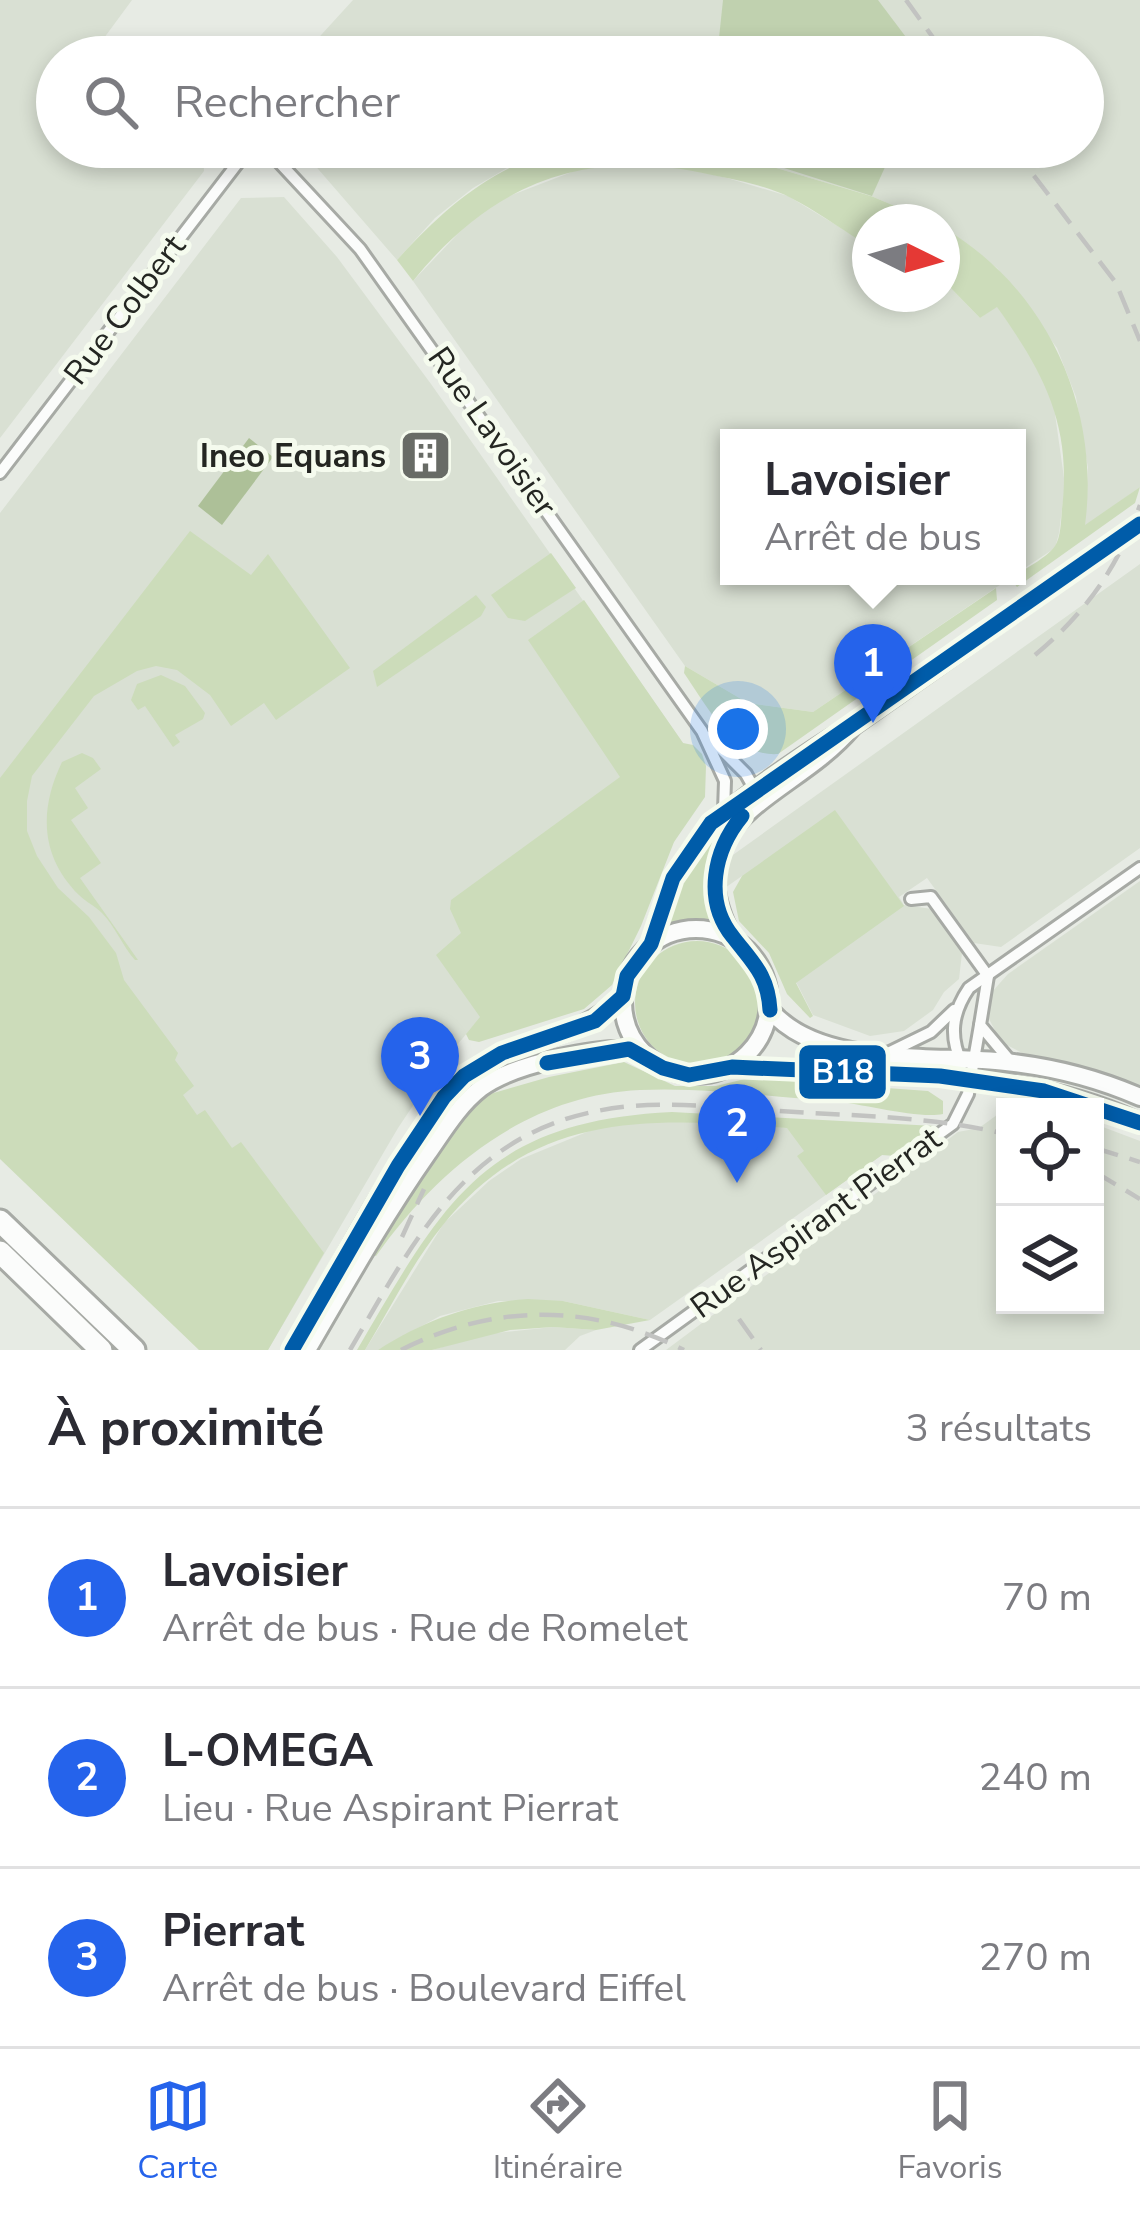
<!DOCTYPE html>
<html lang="fr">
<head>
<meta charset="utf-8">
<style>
  :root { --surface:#fff; --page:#f7f7f7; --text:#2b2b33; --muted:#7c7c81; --line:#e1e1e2; --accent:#2563eb }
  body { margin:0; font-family:"Nunito Sans",sans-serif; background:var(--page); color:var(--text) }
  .controls { position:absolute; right:36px; bottom:36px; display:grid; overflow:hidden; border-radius:0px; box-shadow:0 6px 18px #0003 }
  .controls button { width:108px; height:108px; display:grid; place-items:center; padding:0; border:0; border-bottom:3px solid var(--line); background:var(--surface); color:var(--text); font:60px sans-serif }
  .compass { position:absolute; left:852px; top:204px; width:108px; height:108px; border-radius:50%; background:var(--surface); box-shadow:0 6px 18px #0003; rotate:95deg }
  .you { position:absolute; left:738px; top:729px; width:42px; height:42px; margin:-30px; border:9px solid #fff; border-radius:50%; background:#1a73e8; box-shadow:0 0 0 18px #1a73e833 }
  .badge { display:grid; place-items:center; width:78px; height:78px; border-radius:50%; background:var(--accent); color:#fff; font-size:39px; font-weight:700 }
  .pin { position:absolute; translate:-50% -99px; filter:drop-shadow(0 3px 6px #0008) }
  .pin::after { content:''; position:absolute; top:63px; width:42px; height:36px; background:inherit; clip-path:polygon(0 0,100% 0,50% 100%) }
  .popup { position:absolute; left:720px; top:429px; width:306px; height:156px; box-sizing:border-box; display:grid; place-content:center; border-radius:0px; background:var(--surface); filter:drop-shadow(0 3px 9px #0005); font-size:39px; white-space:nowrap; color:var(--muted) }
  .popup b { font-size:45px; color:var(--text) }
  .popup::after { content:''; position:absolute; left:50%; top:100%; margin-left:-24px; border:24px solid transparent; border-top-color:var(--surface) }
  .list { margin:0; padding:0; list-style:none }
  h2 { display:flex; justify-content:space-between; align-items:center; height:156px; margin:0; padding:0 48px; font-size:51px }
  h2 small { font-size:39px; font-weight:400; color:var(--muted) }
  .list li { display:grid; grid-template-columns:78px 1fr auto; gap:36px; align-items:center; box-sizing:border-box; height:180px; padding:0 48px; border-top:3px solid var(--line) }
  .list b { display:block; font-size:45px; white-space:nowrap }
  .list p { margin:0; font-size:39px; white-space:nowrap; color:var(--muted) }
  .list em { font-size:39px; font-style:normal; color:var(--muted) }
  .icon { flex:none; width:66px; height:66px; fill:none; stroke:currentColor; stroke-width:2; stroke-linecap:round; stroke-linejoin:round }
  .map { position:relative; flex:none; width:1140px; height:1350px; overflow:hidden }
  .search { position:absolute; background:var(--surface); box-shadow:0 6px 18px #0003; left:36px; right:36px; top:36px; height:132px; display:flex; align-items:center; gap:30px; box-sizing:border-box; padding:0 42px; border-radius:66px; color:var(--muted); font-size:45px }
  .sheet { height:696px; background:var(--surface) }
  nav { display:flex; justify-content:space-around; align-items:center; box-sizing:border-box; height:168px; border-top:3px solid var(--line); background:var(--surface); font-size:33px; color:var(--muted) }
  nav a { display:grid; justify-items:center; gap:6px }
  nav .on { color:var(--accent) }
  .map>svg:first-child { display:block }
  .built { fill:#d9e0d3 }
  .green { fill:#ccdcba }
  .forest { fill:#c0d1af }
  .water { fill:#adc098 }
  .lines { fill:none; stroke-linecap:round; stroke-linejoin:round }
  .street-casing { stroke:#a7aaa5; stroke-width:16 }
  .secondary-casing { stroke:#a7aaa5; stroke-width:21 }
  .primary-casing { stroke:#a7aaa5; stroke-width:22 }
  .highway-casing { stroke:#a7aaa5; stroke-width:27 }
  .street { stroke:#fbfcfb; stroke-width:10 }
  .secondary { stroke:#fbfcfb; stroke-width:15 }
  .primary { stroke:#fbfcfb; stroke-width:16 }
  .highway { stroke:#fbfcfb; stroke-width:21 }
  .rail { stroke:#c2c3c1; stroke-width:4.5; stroke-dasharray:24 12; stroke-linecap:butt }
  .bus-1-casing { stroke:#f5fbee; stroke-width:24 }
  .bus-1 { stroke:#005ca9; stroke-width:15 }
  .labels { text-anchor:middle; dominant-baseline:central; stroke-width:10; stroke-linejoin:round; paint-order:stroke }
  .street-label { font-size:33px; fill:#242622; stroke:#f5fbee }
  .poi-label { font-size:33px; font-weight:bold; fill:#242622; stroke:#f5fbee; text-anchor:end }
  .line-badge { stroke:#f5fbee; stroke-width:4.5 }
  .badge-label { font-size:33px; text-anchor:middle; font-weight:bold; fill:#fff }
</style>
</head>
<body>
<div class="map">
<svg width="1140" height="1350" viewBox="0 0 1140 1350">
  <rect width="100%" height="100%" fill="#e7ebe4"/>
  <g class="built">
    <polygon points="0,0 132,0 104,38 125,57 57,57 57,147 203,147 204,171 0,438"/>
    <polygon points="353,0 1140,0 1140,487 1084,527 1088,468 1076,397 1057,348 997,268 942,227 942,222 933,222 871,196 705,147 1083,147 1083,57 301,57"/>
    <polygon points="299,147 570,147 507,168 473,188 435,218 397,260"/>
    <polygon points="630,163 674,166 727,178 788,196 861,240 866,230 870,232 870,294 942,294 942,279 980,318 997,306 1037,364 1054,407 1065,485 1059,533 1055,548 1017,573 1017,438 729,438 729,576 1013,576 813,712 748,703 685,666 413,281 469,222 504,198 577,170"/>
    <polygon points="284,197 337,257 431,384 688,750 674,842 472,1027 438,1068 398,1128 268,1350 0,1141 0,513 241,198"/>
    <polygon points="1140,564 1140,848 1001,947 974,943 927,878 899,897 904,905 932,909 962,953 959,979 944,992 933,1010 904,1031 870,1036 813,1015 742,876 682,918 673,928 674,897"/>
    <polygon points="1140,881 1140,1088 1024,1054 1001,1042 989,1019 991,993 1008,974"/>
    <polygon points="1001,1112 1005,1112 1005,1305 1095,1305 1095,1124 1140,1141 1140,1350 666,1350 958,1132 979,1128"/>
    <polygon points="699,1122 787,1128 882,1155 650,1320 563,1301 498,1301 440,1316 378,1350 365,1350 444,1223 489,1181 521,1159 599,1127 644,1122"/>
    <polygon points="553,1327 596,1330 580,1336 565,1350 432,1350 486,1334"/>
  </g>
  <g class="green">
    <path d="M570 147H705L871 196 933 222H870V232L866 231 861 241C838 227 815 210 791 198 768 186 737 180 712 175 587 146 493 182 413 281L397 260C446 206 497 162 570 147Z"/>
    <path d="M942 227C1046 287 1101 407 1085 525L1140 487 1135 503 1017 587 1010 578C1020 572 1047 558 1055 546 1061 537 1061 520 1062 509 1072 425 1044 373 997 307L980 318 942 279Z"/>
    <polygon points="190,531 251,575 268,554 350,668 276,720 264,703 231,726 210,695 177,670 156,666 137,671 94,696 32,776 27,801 27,831 37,856 58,888 89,917 116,953 124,980 178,1053 175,1060 194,1086 183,1095 197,1115 205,1110 232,1148 241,1142 324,1253 268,1350 199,1350 0,1159 0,778"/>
    <polygon points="551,553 576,588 525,621 508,618 491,595"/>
    <path d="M996 588 997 600 778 754C732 757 707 706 684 673L685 666 748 703 813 712Z"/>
    <polygon points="476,595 486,607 481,616 377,687 373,671"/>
    <polygon points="584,600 683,743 693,745 702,754 706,766 705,797 674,842 641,926 612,985 584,1009 479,1042 469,1040 466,1034 480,1017 436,955 461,933 450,909 451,900 620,777 528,640"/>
    <polygon points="161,675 185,686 205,713 203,719 175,735 180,742 173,747 145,706 138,710 131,700 137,684"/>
    <path d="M82 753 93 758 101 769 75 788 88 808 71 820 101 863 80 878 138 960H135C123 947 115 926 102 913 95 906 86 902 79 895 40 856 39 810 62 762Z"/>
    <polygon points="835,810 904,906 796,983 813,1016 810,1018 787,994 769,953 739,921 733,892 742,876"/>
    <path d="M729 813C711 850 702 881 716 922L681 921 665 926C676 882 698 847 729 813Z"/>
    <circle cx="697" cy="1003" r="62"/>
    <path d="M624 1062 675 1086H716L749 1078 928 1091 943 1101V1114C918 1119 864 1104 833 1101 770 1097 703 1087 640 1090 528 1095 438 1168 376 1256L372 1255 453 1133 483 1096 549 1077Z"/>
    <path d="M672 1112 935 1126 895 1156 882 1155 826 1195 797 1156 804 1151 787 1128C653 1118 536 1109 443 1225 412 1263 390 1309 365 1350H357C443 1203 484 1121 672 1112Z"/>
    <path d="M528 1299 563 1301 650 1320 596 1330 553 1327 510 1330 432 1350H378C425 1320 472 1303 528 1299Z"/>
  </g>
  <g class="forest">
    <polygon points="723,0 878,0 921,57 717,57"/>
    <polygon points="718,147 894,147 872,196"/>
  </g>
  <polygon class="water" points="249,438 273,457 222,525 198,506"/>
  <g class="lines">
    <defs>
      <g id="street">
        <polyline points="265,147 360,249 702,731 725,781 724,811"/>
        <polyline points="0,473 250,147"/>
        <polyline points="709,737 746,774 755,790"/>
        <polyline points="911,899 931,897 988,976"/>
        <polyline points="988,976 980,1025 1011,1062"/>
        <polyline points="890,1052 931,1032 954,1010"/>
        <path d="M962 1064C949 1036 952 1013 969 988L1140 868"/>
        <polyline points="640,1350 953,1124 968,1094 980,1025"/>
      </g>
      <g id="secondary">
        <path d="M733 938C670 817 793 799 852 728"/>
        <path d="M651 944C676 850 705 824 782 770 806 754 828 737 854 726L1140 524"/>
      </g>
      <g id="primary">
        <circle cx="696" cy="1002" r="73"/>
        <path d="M770 1010C820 1069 935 1054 1006 1062 1051 1067 1099 1079 1140 1097"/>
        <path d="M732 1067C863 1074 1021 1065 1140 1123"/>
        <path d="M292 1350C334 1279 371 1205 418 1136 433 1114 447 1089 470 1073 523 1034 575 1044 623 996"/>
        <path d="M307 1350C346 1283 384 1216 428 1153 444 1130 459 1105 481 1088 513 1064 602 1045 641 1051"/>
      </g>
      <g id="highway">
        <polyline points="0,1221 134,1350"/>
        <polyline points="0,1252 101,1350"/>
      </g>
    </defs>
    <use href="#street" class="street-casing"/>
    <use href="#secondary" class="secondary-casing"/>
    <use href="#primary" class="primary-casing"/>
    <use href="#highway" class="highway-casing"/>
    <use href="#street" class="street"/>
    <use href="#secondary" class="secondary"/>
    <use href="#primary" class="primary"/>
    <use href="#highway" class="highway"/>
    <g class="rail">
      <polyline points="906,0 947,57"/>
      <polyline points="1012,147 1116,283 1140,341"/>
      <path d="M1035 655C1086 613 1118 567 1140 505"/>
      <polyline points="1095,1148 1140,1162"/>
      <polyline points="1095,1172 1140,1199"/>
      <polyline points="402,1237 424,1189"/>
      <polyline points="739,1319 761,1350"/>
      <path d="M350 1350C421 1228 475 1120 632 1106 680 1102 730 1108 778 1111 853 1116 932 1116 1005 1134"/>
      <path d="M401 1350C495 1303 590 1303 684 1350"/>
    </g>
    <defs>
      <g id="bus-1">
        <path d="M742 816C714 850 703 900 733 937 753 963 768 975 770 1010"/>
        <polyline points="547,1063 629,1049 663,1068 689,1075 732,1067 940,1076 1044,1091 1140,1123"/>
        <polyline points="292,1350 398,1166 444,1097 464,1076 502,1053 595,1021 623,996 627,976 651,944 673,878 711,823 1140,524"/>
      </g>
    </defs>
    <use href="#bus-1" class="bus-1-casing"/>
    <use href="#bus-1" class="bus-1"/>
  </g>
  <defs>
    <symbol id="building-square" viewBox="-11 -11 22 22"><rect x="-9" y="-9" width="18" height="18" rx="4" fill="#686b66" stroke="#f5fbee"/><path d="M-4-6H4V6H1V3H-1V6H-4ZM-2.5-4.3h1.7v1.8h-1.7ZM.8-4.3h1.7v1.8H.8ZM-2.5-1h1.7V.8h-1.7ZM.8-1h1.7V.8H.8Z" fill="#fff"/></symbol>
  </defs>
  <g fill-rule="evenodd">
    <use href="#building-square" x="396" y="426" width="59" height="59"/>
  </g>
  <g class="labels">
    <g class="street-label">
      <text transform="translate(125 310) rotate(-53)">Rue Colbert</text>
      <text transform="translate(492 432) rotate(55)">Rue Lavoisier</text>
      <text transform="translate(816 1223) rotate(-36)">Rue Aspirant Pierrat</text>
    </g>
    <g class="poi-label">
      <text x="386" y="456">Ineo Equans</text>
    </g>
  </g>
  <rect class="line-badge" x="797" y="1043" width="91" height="58" rx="12" fill="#005ca9"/>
  <g class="badge-label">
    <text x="843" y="1083">B18</text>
  </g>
</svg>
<div class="controls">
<button><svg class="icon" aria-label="locate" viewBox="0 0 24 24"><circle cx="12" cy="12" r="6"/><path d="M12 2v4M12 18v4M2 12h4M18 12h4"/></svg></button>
<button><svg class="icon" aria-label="layers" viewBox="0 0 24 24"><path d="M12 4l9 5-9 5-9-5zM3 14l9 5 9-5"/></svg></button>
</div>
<svg class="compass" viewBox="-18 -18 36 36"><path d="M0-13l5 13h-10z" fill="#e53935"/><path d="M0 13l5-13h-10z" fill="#7c7c81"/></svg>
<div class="you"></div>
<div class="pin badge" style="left:873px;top:723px">1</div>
<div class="popup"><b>Lavoisier</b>Arrêt de bus</div>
<div class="pin badge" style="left:737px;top:1183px">2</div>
<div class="pin badge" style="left:420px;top:1116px">3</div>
<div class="search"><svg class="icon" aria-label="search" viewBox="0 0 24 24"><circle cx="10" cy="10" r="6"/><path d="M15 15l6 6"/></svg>Rechercher</div>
</div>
<section class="sheet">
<h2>À proximité<small>3 résultats</small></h2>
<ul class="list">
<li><span class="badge">1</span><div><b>Lavoisier</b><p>Arrêt de bus · Rue de Romelet</p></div><em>70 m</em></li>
<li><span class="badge">2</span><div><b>L-OMEGA</b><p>Lieu · Rue Aspirant Pierrat</p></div><em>240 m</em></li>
<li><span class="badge">3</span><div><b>Pierrat</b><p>Arrêt de bus · Boulevard Eiffel</p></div><em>270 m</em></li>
</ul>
</section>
<nav>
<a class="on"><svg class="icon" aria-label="map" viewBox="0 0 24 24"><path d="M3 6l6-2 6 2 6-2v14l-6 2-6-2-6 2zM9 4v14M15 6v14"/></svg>Carte</a>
<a><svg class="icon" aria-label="directions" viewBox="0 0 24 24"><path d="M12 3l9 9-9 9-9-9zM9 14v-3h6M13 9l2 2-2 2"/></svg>Itinéraire</a>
<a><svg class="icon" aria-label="saved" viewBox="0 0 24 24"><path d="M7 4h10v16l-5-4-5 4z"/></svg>Favoris</a>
</nav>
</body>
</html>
